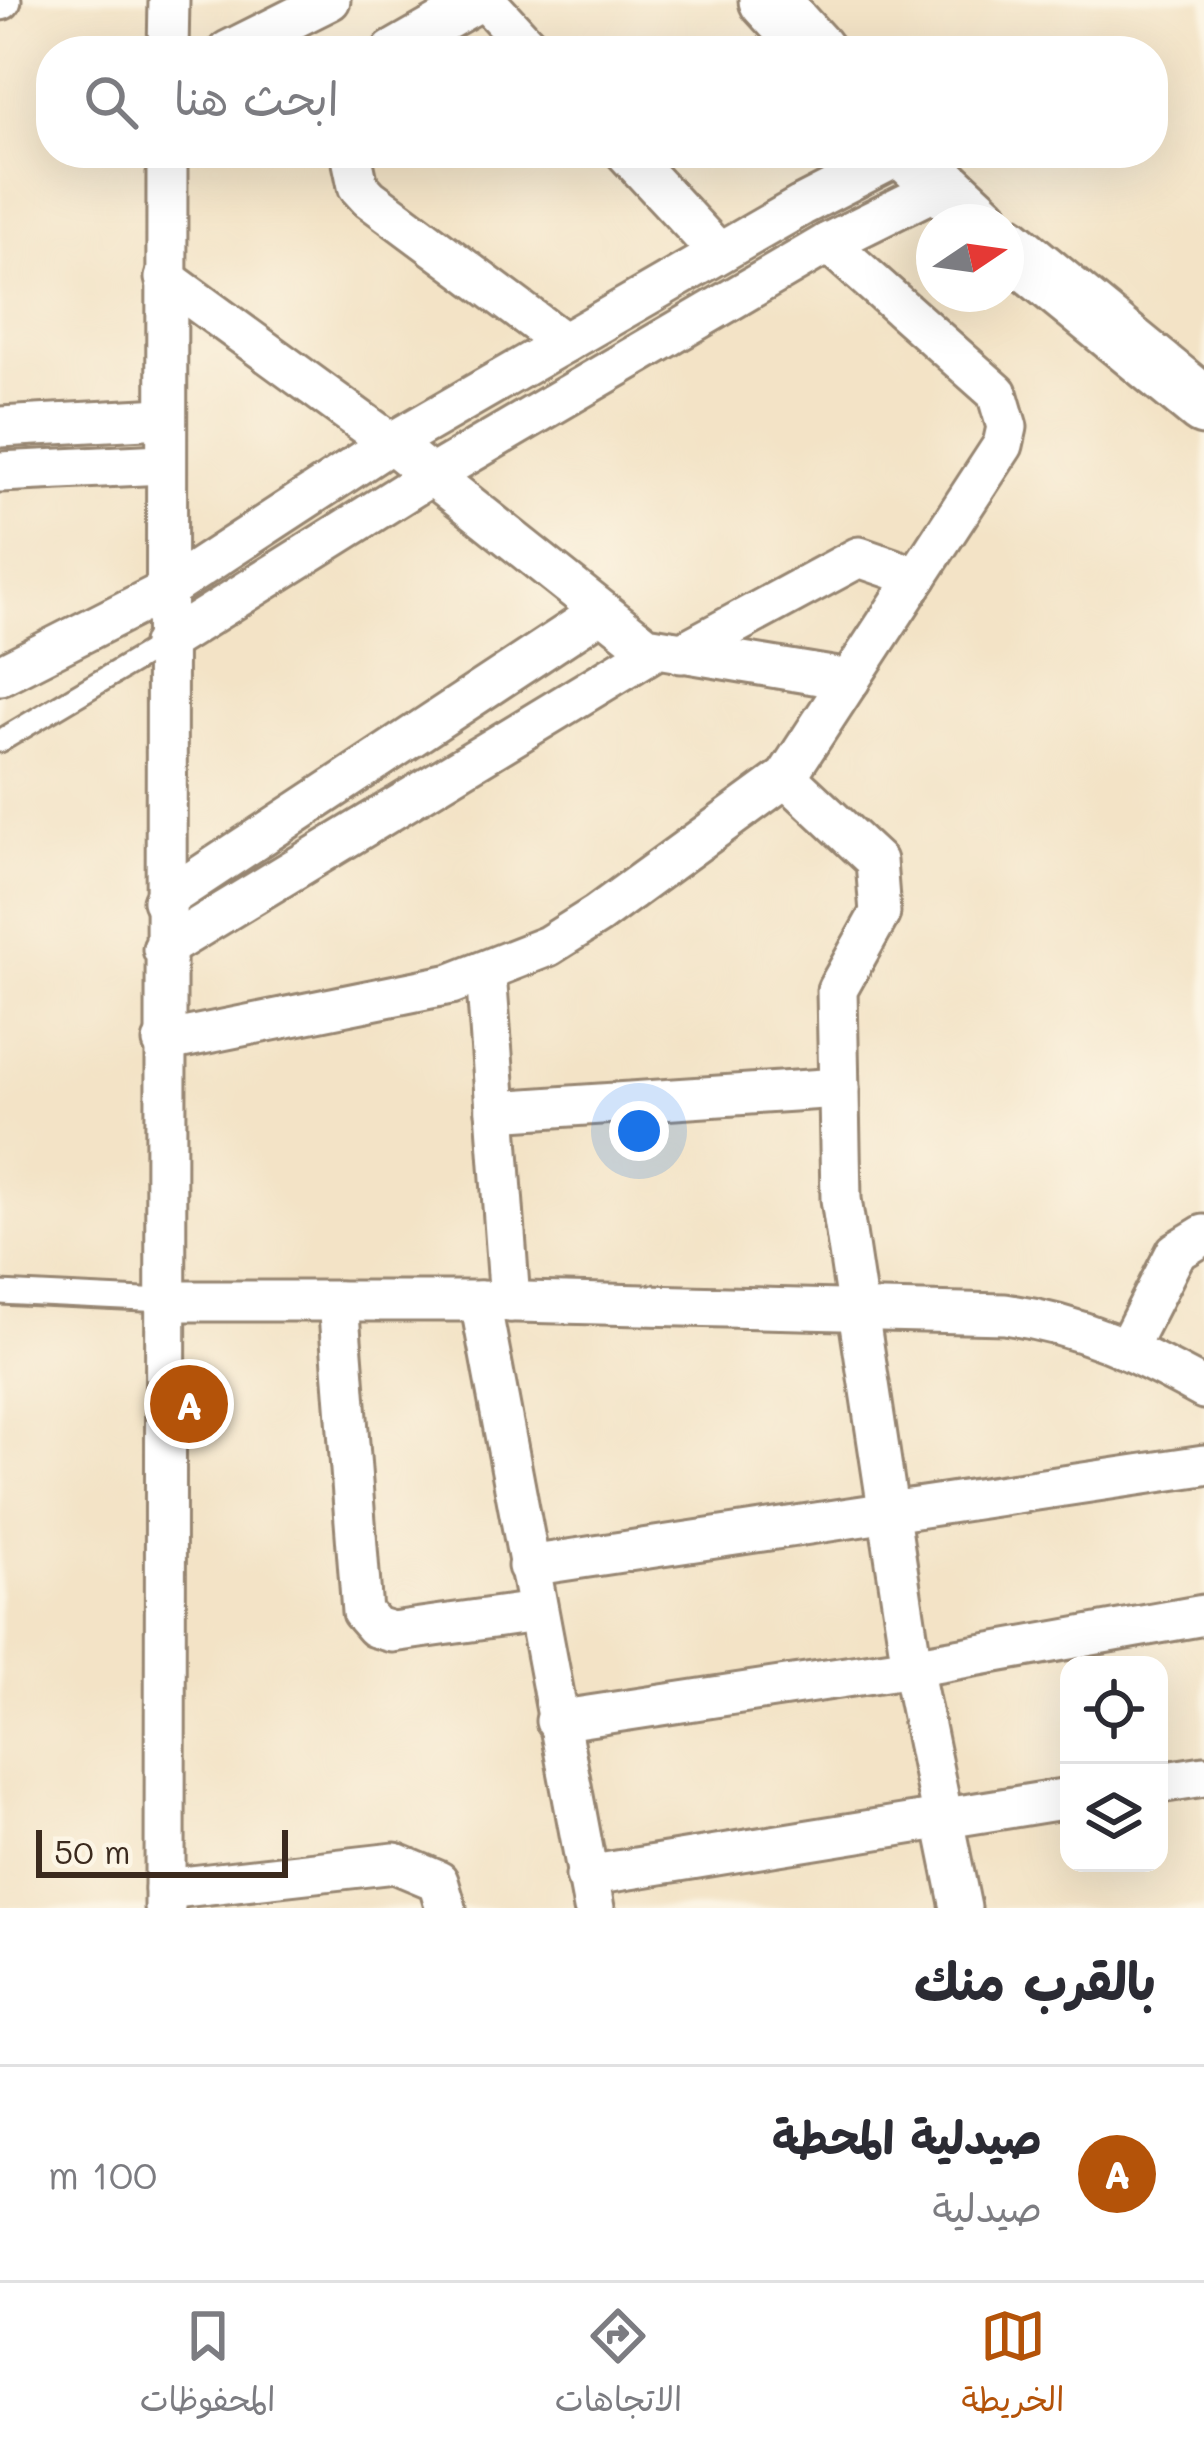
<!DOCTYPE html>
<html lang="ar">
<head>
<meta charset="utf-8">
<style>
  :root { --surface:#fff; --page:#f2f2f3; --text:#2b2b33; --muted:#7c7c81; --line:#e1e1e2; --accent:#b45309 }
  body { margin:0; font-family:Mali,"Playpen Sans Arabic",sans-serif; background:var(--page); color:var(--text); direction:rtl }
  .controls { position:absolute; right:36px; bottom:36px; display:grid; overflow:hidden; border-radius:24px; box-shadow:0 12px 48px #0002 }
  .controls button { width:108px; height:108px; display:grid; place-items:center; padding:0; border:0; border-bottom:3px solid var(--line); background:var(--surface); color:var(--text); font:60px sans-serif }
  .compass { position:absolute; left:916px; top:204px; width:108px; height:108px; border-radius:50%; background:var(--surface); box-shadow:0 12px 48px #0002; rotate:77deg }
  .scale { position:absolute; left:36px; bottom:30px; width:252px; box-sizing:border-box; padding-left:12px; border:6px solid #3b2a1e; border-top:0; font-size:33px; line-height:42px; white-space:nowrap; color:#3b2a1e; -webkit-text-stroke:9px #fcf5e5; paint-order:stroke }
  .you { position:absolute; left:639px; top:1131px; width:42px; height:42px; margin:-30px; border:9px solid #fff; border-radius:50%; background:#1a73e8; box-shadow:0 0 0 18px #1a73e833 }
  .badge { display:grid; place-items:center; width:78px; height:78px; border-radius:50%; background:var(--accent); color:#fff; font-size:39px; font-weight:700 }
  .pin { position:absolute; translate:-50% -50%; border:6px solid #fff; box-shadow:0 3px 12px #0006 }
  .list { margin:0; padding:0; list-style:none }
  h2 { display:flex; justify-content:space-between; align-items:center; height:156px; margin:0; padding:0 48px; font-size:51px }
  h2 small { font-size:39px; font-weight:400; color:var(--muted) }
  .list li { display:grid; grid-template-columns:78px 1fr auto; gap:36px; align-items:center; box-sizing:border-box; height:216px; padding:0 48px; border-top:3px solid var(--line) }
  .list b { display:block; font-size:45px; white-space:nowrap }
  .list p { margin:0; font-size:39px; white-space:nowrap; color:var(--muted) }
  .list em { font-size:39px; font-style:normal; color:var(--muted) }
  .icon { flex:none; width:66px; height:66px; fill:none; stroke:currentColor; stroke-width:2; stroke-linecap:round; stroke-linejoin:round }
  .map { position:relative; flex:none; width:1204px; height:1908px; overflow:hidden; direction:ltr }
  .search { position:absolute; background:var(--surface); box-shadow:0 12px 48px #0002; left:36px; right:36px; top:36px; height:132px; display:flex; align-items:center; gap:30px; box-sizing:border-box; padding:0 42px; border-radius:48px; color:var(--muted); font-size:45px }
  .sheet { height:372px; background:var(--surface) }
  nav { display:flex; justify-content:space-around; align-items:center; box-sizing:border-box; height:168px; border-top:3px solid var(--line); background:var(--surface); font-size:33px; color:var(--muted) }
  nav a { display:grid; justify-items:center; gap:6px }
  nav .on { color:var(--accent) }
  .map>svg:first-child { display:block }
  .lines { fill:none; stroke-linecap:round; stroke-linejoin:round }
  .service-casing { stroke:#978672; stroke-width:27 }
  .minor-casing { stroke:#978672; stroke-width:45 }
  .secondary-casing { stroke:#978672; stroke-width:63 }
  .service { stroke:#fff; stroke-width:21 }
  .minor { stroke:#fff; stroke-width:39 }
  .secondary { stroke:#fff; stroke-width:57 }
</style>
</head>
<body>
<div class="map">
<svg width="1204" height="1908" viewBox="0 0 1204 1908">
  <rect width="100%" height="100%" fill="#fcf5e5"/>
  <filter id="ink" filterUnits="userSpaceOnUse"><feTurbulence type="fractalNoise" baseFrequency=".00833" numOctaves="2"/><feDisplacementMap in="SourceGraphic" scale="24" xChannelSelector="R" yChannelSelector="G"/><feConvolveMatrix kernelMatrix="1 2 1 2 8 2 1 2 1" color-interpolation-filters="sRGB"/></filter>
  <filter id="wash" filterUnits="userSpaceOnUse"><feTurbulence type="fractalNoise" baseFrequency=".004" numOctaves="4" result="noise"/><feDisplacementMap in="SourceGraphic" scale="48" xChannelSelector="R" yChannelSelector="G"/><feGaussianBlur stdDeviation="2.7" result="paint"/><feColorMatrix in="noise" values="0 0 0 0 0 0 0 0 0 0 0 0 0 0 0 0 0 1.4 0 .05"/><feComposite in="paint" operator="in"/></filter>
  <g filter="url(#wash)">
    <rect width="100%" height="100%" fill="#f3e3c6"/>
  </g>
  <g filter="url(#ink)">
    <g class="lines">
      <defs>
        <g id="service">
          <polyline points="0,741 163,644"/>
          <polyline points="0,1293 164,1301"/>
        </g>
        <g id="minor">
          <polyline points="0,0 1,0"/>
          <polyline points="485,0 532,51"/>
          <polyline points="168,51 169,0"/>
          <polyline points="228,51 330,0"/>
          <polyline points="392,51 481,0"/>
          <polyline points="351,153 358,186 369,198 564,343"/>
          <polyline points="626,153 719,253"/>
          <polyline points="828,243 943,186"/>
          <polyline points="165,278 391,443 646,646 850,680"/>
          <polyline points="0,427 163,418"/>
          <polyline points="0,472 163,464"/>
          <polyline points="163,644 432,475 828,243 997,393 1007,427 1003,445 786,777 597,915 548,946 451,984 163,1042"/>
          <polyline points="681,653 859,557 917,577"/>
          <polyline points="0,675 163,592 391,443 801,206 904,153"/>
          <polyline points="786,777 876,861 880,913 837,990 841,1199 912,1667 961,1908"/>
          <polyline points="163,901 599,613"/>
          <polyline points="163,949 655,650"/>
          <polyline points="486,972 510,1302"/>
          <polyline points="496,1111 839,1088"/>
          <path d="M164 1301H480L1005 1314C1085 1326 1134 1351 1204 1389"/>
          <polyline points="338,1301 362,1612 375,1627 392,1632 536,1612"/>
          <polyline points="480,1301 594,1908"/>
          <polyline points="1127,1348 1176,1252 1204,1235"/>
          <polyline points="528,1566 1204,1465"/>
          <polyline points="556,1721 912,1667 1204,1615"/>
          <polyline points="1159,1783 1204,1776"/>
          <polyline points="586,1876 1069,1798"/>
          <polyline points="165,1889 395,1863 438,1881 446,1908"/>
          <polyline points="165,1908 167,153"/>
        </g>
        <g id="secondary">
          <polyline points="768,0 815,51"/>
          <polyline points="908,153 982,222"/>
          <polyline points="1006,244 1204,406"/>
        </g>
      </defs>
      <use href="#service" class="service-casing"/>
      <use href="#minor" class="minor-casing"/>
      <use href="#secondary" class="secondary-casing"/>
      <use href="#service" class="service"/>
      <use href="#minor" class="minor"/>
      <use href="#secondary" class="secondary"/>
    </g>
  </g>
</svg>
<div class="controls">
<button><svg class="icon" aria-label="locate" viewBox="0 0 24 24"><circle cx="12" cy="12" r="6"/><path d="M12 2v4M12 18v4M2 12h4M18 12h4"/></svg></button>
<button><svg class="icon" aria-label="layers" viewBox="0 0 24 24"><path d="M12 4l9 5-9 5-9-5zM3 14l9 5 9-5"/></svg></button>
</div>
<svg class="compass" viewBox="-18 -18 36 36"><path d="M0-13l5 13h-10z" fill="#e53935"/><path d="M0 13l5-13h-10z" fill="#7c7c81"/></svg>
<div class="scale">50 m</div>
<div class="you"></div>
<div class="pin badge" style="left:189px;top:1404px">A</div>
<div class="search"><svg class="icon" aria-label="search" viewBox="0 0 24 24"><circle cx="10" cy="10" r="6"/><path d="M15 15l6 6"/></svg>ابحث هنا</div>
</div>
<section class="sheet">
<h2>بالقرب منك<small></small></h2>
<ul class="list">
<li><span class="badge">A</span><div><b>صيدلية المحطة</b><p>صيدلية</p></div><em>100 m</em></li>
</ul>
</section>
<nav>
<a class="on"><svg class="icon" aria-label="map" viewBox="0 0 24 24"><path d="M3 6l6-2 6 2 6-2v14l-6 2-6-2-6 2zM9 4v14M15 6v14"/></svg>الخريطة</a>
<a><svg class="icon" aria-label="directions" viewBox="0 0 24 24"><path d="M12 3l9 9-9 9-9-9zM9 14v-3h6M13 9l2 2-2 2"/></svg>الاتجاهات</a>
<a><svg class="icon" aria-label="saved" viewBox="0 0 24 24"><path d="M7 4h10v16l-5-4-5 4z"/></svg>المحفوظات</a>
</nav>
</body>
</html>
